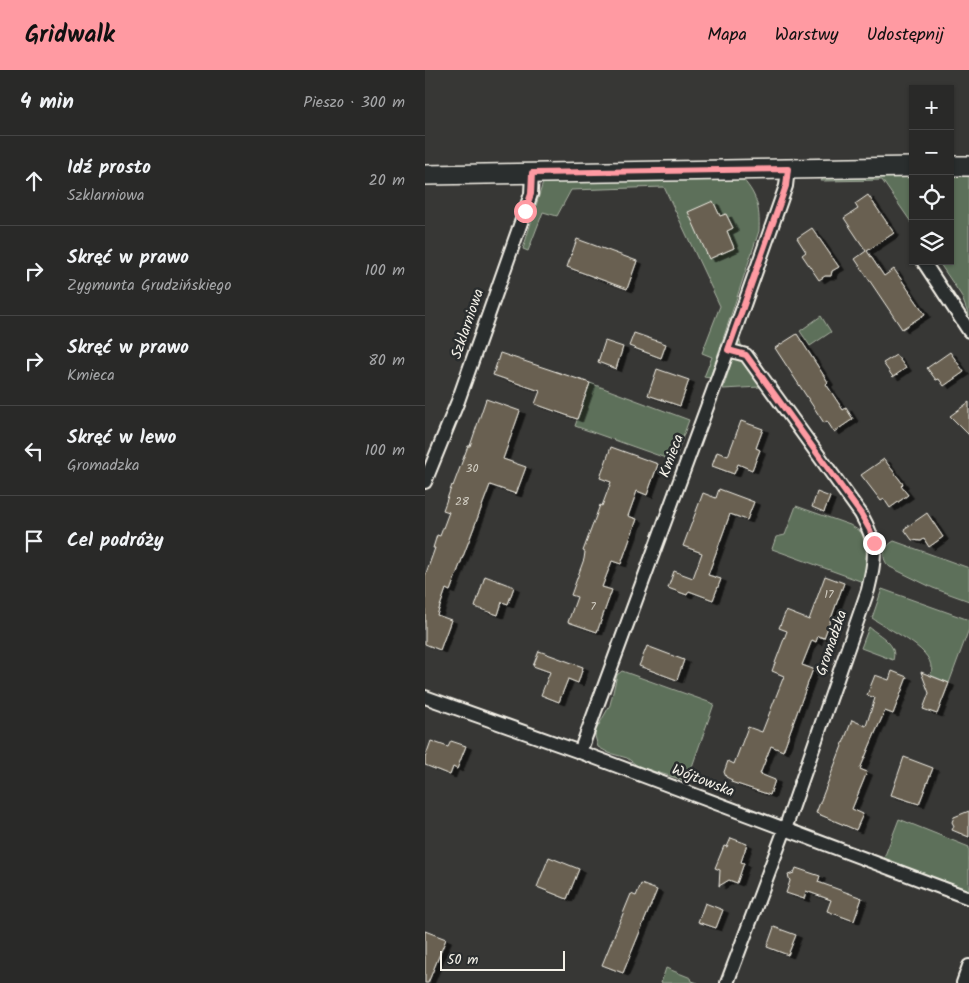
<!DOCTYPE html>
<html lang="pl">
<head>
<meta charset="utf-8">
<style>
  :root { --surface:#292928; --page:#313130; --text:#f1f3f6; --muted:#a5a6a8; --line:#454545; --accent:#ff9aa2 }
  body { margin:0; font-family:Kalam,sans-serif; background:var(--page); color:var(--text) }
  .controls { position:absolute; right:15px; top:15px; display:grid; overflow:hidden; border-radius:0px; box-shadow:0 1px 4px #0004 }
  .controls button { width:45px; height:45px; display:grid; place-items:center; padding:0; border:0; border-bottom:1px solid var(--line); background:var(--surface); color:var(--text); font:25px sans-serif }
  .scale { position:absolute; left:15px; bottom:12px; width:125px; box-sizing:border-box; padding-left:5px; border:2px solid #f4f1e8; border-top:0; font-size:14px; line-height:18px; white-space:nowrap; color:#f4f1e8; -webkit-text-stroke:4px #2a2d2e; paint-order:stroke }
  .stop { position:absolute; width:15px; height:15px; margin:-11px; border:4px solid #ff9aa2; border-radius:50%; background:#fff }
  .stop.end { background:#ff9aa2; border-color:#fff; box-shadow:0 1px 5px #0008 }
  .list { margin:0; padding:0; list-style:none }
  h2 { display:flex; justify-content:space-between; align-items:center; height:65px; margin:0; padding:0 20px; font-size:21px }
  h2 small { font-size:16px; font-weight:400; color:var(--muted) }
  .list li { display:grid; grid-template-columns:32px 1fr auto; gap:15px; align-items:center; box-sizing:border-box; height:90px; padding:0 20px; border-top:1px solid var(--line) }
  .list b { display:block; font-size:19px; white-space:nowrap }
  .list p { margin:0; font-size:16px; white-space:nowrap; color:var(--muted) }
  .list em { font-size:16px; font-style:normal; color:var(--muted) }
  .icon { flex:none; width:28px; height:28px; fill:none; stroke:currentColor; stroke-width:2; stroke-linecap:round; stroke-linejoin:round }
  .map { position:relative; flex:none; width:544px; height:913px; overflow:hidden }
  header { display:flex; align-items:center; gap:30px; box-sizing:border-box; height:70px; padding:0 25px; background:var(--accent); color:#111 }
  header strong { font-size:24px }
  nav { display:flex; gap:28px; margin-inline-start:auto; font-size:18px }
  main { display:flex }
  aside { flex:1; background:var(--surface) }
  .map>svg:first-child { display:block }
  .green { fill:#5d705a; stroke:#a8b0a1 }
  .building { fill:#696151; stroke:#f4f1e8; filter:url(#shadow) }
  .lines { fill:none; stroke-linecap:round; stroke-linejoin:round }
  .street-casing { stroke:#f4f1e8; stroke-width:16 }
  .secondary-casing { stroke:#f4f1e8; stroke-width:22 }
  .street { stroke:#2a2d2e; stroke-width:12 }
  .secondary { stroke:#2a2d2e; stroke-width:19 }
  .route { stroke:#ff9aa2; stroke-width:6 }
  .labels { text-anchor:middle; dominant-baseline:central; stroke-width:5; stroke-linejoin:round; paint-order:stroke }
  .number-label { font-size:12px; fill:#d1cdc2 }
  .street-label { font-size:15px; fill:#f4f1e8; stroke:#2a2d2e }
</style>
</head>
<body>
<header>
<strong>Gridwalk</strong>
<nav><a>Mapa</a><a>Warstwy</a><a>Udostępnij</a></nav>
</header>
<main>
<aside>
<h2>4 min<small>Pieszo · 300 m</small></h2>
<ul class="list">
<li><svg class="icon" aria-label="ahead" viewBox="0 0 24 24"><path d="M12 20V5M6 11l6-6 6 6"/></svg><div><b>Idź prosto</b><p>Szklarniowa</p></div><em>20 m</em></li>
<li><svg class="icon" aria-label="right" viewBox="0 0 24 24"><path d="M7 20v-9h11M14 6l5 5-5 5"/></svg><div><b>Skręć w prawo</b><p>Zygmunta Grudzińskiego</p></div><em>100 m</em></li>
<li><svg class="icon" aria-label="right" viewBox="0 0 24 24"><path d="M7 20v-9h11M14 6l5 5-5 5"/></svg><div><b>Skręć w prawo</b><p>Kmieca</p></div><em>80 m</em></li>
<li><svg class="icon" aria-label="left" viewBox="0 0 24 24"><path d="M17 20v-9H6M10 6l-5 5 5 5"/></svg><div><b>Skręć w lewo</b><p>Gromadzka</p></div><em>100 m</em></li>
<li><svg class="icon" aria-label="arrive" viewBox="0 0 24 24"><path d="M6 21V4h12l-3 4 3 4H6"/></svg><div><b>Cel podróży</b></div></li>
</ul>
</aside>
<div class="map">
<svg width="544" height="913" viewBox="0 0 544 913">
  <defs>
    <filter id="shadow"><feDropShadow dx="5.5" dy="3" stdDeviation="0" flood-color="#0009"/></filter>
  </defs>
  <rect width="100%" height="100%" fill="#373735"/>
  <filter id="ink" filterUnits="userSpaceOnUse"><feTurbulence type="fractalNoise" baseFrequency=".02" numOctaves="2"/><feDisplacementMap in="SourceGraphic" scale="10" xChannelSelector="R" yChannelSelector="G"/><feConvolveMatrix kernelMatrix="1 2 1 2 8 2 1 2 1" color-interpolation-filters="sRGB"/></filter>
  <g filter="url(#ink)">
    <g class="green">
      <polygon points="525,94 544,94 544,246 536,225 513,191 525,191"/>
      <polygon points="488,95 488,155 457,110 396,111 405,98"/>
      <path d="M315 106C332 124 335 137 334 161L285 308 279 307 287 287 277 283 295 236 239 117 146 120 132 146 118 142 103 181 98 179 119 109Z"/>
      <polygon points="396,246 406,262 385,276 375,261"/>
      <polygon points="314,268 323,297 335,317 298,319"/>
      <polygon points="165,313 264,350 249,391 150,356"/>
      <polygon points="371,436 425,455 436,462 443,474 443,489 438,512 347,479 351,467 360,465"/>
      <path d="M469 471 544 498V531L508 518 465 497C455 489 458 477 469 471Z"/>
      <path d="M457 519 544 550V559L524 613 505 605 508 599 506 598C507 578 462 559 447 548Z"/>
      <path d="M444 557C455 566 473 574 468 590L436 578Z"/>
      <polygon points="197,601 289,634 262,711 214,697 202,688 184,683 173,677 170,666 171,660 185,635 192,605"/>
      <polygon points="474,749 544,777 544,819 540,821 459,788"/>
      <polygon points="241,898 266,908 267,911 273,913 236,913"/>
    </g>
    <g class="building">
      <polygon points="443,125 469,163 442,181 459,206 469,199 500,244 477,259 430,189 441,181 419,148 433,139 430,134"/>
      <polygon points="288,131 295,146 301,144 308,158 302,161 309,178 284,189 263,142"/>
      <polygon points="387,158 414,197 407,201 406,206 400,206 394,210 377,185 381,182 372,168"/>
      <polygon points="152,169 212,191 202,219 142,197"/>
      <polygon points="209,263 241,274 236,288 204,276"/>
      <polygon points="372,264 403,312 401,314 418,340 421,338 428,349 409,362 402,351 399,353 350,278"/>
      <polygon points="180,271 198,277 191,299 173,292"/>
      <polygon points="525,282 539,302 519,316 514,309 511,310 502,298"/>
      <polygon points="75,283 165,313 152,349 110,334 115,321 68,305"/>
      <polygon points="471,285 481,298 468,307 458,293"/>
      <polygon points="232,299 264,310 255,336 223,325"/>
      <polygon points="61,329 95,341 78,389 101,397 91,424 65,415 25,521 21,519 12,545 26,550 15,580 0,574 0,506 10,478 8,478 12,465 15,466 24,442 18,440 27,415 28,416 43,376 45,376"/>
      <polygon points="544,332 544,365 525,346"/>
      <polygon points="316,351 338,359 331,378 335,380 327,400 313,394 309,404 287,396 292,382 303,386"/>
      <polygon points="186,377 233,394 222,425 212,421 203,446 212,449 196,494 187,491 177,517 187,520 172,562 143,552 152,527 146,525 159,489 160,482 158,481 175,435 177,436 186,412 175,408"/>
      <polygon points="459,389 478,414 476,416 483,425 465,438 459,429 456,431 436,405"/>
      <polygon points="294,419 329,432 322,450 305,444 283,505 296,509 288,530 264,521 262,525 243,518 249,501 268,508 277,483 258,476 278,423 291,428"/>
      <polygon points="392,422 405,427 399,442 387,437"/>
      <polygon points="502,443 518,467 504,477 499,469 496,471 487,470 479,459"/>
      <polygon points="60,506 89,517 83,534 77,532 73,545 50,537"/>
      <polygon points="400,506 419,513 399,568 393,566 391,572 387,570 377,595 388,599 358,681 346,676 335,704 350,710 345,725 306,712 307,710 301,707 299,702 303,691 309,694 323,657 337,662 359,606 347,601 362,561 354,558 361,541 384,550"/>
      <polygon points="222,576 259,590 252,610 214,596"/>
      <polygon points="114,581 158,597 153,613 143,609 134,632 116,625 125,602 108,596"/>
      <polygon points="467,601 482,607 468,644 460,641 451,661 435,699 442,702 427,739 438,744 431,760 391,743 427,650 441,656 450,628 442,625 450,605 464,610"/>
      <polygon points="496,602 524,613 512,644 498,639 504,623"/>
      <polygon points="6,671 23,677 26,671 41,676 32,699 28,697 25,705 0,695 0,688"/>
      <polygon points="479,687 508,698 494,734 466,725"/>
      <polygon points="544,741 544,767 527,760 529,756 527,752 529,747"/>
      <polygon points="306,768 322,774 316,792 319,793 312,813 304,810 294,816 295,800 290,798 299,776 302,777"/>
      <polygon points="124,787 154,799 142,829 112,817"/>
      <polygon points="371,798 395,806 393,812 437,828 429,851 402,841 406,830 381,821 379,829 361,823 365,811 363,805 369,803"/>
      <polygon points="216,814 232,820 198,903 177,895 206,824 211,826"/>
      <polygon points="280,833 298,840 291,858 273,852"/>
      <polygon points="349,857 371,865 363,885 342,877"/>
      <polygon points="0,861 21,869 3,913 0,913"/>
    </g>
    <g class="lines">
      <defs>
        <g id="street">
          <polyline points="498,191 544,261"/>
          <polyline points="0,412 33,331 106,124 107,103"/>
          <polyline points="0,627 155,682 544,828"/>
          <polyline points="155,682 303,280 361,116 363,99"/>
          <path d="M302 913 360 759 443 520C451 487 453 474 436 444L321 285 303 280"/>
          <polyline points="538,913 544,896"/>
        </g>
        <g id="secondary">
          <polyline points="525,96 544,96"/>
          <polyline points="0,105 488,97"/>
        </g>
      </defs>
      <use href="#street" class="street-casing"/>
      <use href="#secondary" class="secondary-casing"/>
      <use href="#street" class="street"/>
      <use href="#secondary" class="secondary"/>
    </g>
  </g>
  <g class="lines" filter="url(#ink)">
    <polyline class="route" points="100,141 106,124 107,103 363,99 361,116 303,280 321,285 436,444 445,460 449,473"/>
  </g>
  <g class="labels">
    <g class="number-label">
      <text x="47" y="398">30</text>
      <text x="37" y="431">28</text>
      <text x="404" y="524">17</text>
      <text x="168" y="536">7</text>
    </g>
    <g class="street-label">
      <text transform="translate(43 254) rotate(-71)">Szklarniowa</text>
      <text transform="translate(247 386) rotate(-70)">Kmieca</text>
      <text transform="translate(407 573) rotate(-71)">Gromadzka</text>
      <text transform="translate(278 711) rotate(21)">Wójtowska</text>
    </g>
  </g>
</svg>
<div class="controls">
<button>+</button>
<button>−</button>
<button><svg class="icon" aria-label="locate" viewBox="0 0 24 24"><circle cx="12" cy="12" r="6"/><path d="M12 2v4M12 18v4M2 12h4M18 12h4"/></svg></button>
<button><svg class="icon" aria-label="layers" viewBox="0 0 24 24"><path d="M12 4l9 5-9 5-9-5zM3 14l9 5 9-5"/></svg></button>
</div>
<div class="scale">50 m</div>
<div class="stop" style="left:100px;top:141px"></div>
<div class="stop end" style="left:449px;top:473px"></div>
</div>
</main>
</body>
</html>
